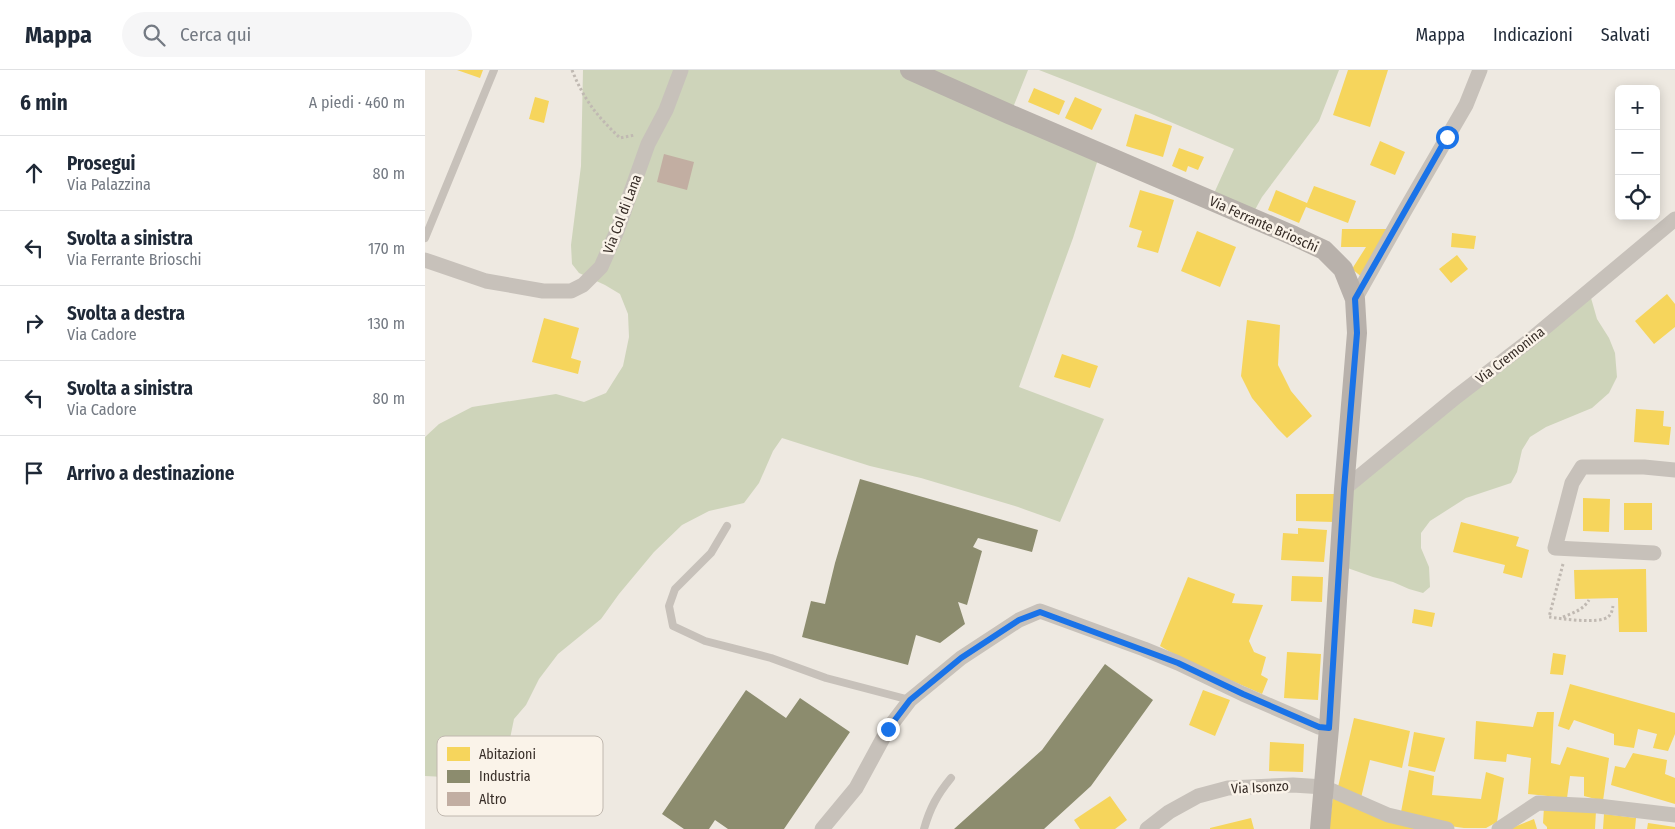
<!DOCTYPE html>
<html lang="it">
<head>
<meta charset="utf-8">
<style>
	:root { --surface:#fff; --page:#f6f6f7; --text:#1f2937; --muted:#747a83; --line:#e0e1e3 }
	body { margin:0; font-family:"Fira Sans Condensed",sans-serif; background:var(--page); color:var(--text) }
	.controls { position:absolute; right:15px; top:15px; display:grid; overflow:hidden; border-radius:8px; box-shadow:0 2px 12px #0003 }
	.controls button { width:45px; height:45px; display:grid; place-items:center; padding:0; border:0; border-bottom:1px solid var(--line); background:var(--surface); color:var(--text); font:25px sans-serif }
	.stop { position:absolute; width:15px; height:15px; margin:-11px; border:4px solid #1a73e8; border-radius:50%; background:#fff }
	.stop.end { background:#1a73e8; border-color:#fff; box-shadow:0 1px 5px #0008 }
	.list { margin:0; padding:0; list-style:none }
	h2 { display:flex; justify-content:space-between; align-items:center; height:65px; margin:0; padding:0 20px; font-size:21px }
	h2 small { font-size:16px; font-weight:400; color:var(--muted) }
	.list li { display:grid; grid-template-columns:32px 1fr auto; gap:15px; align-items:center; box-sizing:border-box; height:75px; padding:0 20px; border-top:1px solid var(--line) }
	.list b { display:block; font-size:19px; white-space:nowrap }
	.list p { margin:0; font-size:16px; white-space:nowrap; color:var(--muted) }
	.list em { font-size:16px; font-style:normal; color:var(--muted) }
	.icon { flex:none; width:28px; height:28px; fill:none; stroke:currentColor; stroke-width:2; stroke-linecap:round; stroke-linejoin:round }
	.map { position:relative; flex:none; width:1250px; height:759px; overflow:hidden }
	header { display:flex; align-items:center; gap:30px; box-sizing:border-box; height:70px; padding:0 25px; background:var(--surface); border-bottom:1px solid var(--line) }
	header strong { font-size:24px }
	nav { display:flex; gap:28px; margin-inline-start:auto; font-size:18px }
	.search { width:350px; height:45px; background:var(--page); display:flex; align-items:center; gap:12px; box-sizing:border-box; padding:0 18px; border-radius:28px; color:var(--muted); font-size:19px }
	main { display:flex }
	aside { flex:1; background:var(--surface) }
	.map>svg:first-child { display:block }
	.green { fill:#ced4ba }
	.homes { fill:#f6d55c }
	.industry { fill:#8c8c6e }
	.building { fill:#c2aea2 }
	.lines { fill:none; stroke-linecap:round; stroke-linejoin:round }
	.path { stroke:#c0b9b2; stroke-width:3; stroke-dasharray:2.5 2.5; stroke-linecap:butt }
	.lane { stroke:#c7c1ba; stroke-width:8 }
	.street { stroke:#c7c1ba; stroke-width:15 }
	.secondary { stroke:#b8b1ab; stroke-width:20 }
	.route { stroke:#1a73e8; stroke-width:6 }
	.labels { text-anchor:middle; stroke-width:5; stroke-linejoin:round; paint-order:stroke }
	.street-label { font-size:14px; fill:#382e28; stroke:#faf3e9 }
	.key { fill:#faf3e9; stroke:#c0b8af; stroke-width:1 }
	.key-label { font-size:14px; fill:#382e28 }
</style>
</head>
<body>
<header>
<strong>Mappa</strong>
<div class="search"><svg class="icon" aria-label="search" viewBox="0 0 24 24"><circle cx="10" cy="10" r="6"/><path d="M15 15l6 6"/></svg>Cerca qui</div>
<nav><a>Mappa</a><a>Indicazioni</a><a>Salvati</a></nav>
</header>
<main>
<aside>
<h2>6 min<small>A piedi · 460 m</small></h2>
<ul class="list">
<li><svg class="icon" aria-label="ahead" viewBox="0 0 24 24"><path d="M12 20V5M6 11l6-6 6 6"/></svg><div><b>Prosegui</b><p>Via Palazzina</p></div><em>80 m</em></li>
<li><svg class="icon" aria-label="left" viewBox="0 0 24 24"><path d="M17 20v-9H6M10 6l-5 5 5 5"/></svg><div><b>Svolta a sinistra</b><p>Via Ferrante Brioschi</p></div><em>170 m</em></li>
<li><svg class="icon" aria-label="right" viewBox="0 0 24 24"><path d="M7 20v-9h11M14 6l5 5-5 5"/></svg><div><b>Svolta a destra</b><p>Via Cadore</p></div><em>130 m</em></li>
<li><svg class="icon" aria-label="left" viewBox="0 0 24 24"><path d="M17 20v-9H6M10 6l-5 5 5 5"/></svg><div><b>Svolta a sinistra</b><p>Via Cadore</p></div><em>80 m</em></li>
<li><svg class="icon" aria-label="arrive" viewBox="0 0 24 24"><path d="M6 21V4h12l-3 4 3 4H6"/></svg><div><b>Arrivo a destinazione</b></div></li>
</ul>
</aside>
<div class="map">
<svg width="1250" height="759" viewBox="0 0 1250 759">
	<rect width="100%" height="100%" fill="#eee9e1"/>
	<!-- green -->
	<path class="green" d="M158,0H603L585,45L675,83L648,168L594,317L679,349L635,452L590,436L496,408L445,396L357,368L348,381L334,413L319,433L284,441L257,455L229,482L194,524L176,549L133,584L114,609L101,635L89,649L73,727C48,715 28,706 0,706V367L14,354L47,337L131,324L159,332L181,323L198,296L204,267L203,244L195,224L180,215L154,203L147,194L146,175L156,96Z
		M614,0H914L894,51L837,127L826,147L786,130L809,79L722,42Z
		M1164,221L1172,249L1184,268L1190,283L1192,307L1184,323L1167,338L1121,357L1105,367L1097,380L1092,402L1086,413L1041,428L1005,451L996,463V478L1004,497L1005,517L998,523L984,519L968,512L948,507L914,495L919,419Z"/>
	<!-- homes -->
	<path class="homes" d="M32,0H58L55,8Z
		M923,0H963L945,57L908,45Z
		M609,18L640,31L634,45L603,32Z
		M110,27L124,31L119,53L104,49Z
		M650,27L677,39L667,60L640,48Z
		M710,44L747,56L738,87L701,76Z
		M955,71L980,82L970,105L945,95Z
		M754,78L779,87L773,100L763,96L761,102L747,96Z
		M889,116L931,131L923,153L881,137L874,153L843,140L851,120L882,133Z
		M715,120L749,130L733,183L712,177L717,161L704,157Z
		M917,159H965L938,208L927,199L941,177H916Z
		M772,161L811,177L795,217L756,201Z
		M1027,163L1051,166L1049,179L1026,177Z
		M1032,185L1043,199L1026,213L1014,199Z
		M1242,224L1250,234V257L1229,274L1210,251Z
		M119,248L154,258L146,288L156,291L153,304L107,292Z
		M822,250L855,255L853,295L866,321L887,346L862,368L852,358L827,328L816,306Z
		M637,284L673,296L665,318L629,307Z
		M1211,339L1239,341L1238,356L1246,357L1244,375L1209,372Z
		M871,424H910V452L871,451Z
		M1158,428L1185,429L1184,462L1158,461Z
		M1199,433H1227V460H1199Z
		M1036,452L1094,467L1091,476L1104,480L1097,508L1078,503L1080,495L1028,482Z
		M873,458L902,460L899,492L856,490L858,463L873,464Z
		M1221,499L1222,562H1194L1193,528L1150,529L1149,500Z
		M867,506L898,507L897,532L866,531Z
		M763,507L810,524L807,533L838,535L824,571L829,582L841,587L836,605L843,609L837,624L759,590L735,576Z
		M989,539L1010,543L1007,557L987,553Z
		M862,582L896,584L893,630L859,628Z
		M1128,583L1141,585L1138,605L1125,604Z
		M1145,614L1250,643V664L1243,681L1228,678L1232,664L1213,659L1209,678L1189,675V664L1149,650L1144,660L1133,656Z
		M778,620L805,630L790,666L764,655Z
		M1112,642H1129L1126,693L1135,695L1142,677L1184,688L1178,731L1159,726V707L1145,706L1142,728L1103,724L1106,688L1082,684L1081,692L1049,689L1051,651L1108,657Z
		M929,648L985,661L977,698L945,690L936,728L913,717Z
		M989,662L1020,668L1010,702L983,696Z
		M845,672L879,674L878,702L844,701Z
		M1208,683L1242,690L1240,704L1250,708V734L1186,715L1190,696L1200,698Z
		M984,700L1009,706L1007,725L1056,729L1061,702L1079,708L1072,752L1061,758H1039L1010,754L976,742Z
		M685,726L702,750L690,759H655L649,750Z
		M908,726L999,759H904Z
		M1119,737L1171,741L1170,759H1122V757L1118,753Z
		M1179,744L1211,748L1210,759H1178Z
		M826,748L829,759H785V758Z
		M1109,749L1112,759H1084Z
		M1223,753L1250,757V759H1222Z"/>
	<!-- industry -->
	<path class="industry" d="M435,409L613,460L607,482L553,468L548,477L557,481L542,535L533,532L540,554L515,573L491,565L483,595L377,567L386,531L400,534L410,493Z
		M680,594L728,630L666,716L619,759H529L617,680Z
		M321,620L361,648L375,628L425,662L359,759H303L290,750L284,759H259L237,744Z"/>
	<!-- building -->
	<path class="building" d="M239,84L269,92L262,120L232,112Z"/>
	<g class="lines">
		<!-- path -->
		<path class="path" d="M147,0C159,30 172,46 195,68L210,65
			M1138,494L1124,547C1138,549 1173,554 1183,547C1187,544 1187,540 1188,536
			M1138,547C1148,543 1158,540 1164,530"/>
		<!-- lane -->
		<path class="lane" d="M0,168L69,0
			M302,456L286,483L250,519L244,536L248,556L280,571L346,588L401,608L485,630
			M499,759C505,738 512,725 526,708"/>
		<!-- street -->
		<path class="street" d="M0,190L61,211L118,221H146L158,215L176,197L192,161L223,74L241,40L256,0
			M930,229L979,142L1041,35L1055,0
			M919,419L1031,327L1104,271L1250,149
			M1229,483L1130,478L1147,413L1157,397H1219L1250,400
			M397,759L431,718L463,659L485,630L536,588L594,550L615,541L719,579L753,593L818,624L894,657L904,658
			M722,759L744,742L773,726L803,718L868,715L899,717L963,745L1022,759
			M1074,759L1113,733L1173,736L1250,745"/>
		<!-- secondary -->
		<path class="secondary" d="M485,0L584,44L869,166L899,180L918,199L930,229L932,263L919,419L904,658L895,759"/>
	</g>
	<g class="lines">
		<!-- route -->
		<path class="route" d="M463,659L485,630L536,588L594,550L615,542L753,593L818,624L894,657L904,658L919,419L932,263L930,229L1022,67"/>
	</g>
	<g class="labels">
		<!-- street labels -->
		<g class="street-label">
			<text transform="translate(197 144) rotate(-69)" y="5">Via Col di Lana</text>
			<text transform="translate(839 154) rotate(24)" y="5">Via Ferrante Brioschi</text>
			<text transform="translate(1085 285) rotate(-38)" y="5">Via Cremonina</text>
			<text transform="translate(835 717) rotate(-3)" y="5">Via Isonzo</text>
		</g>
	</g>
	<!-- legend -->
	<rect x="12" y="666" width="166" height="80" rx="8" class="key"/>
	<rect x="22" y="677" width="23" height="14" fill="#f6d55c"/>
	<rect x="22" y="700" width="23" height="13" fill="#8c8c6e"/>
	<rect x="22" y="722" width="23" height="14" fill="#c2aea2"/>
	<g class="key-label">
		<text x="54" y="689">Abitazioni</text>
		<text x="54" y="711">Industria</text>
		<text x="54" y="734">Altro</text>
	</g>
</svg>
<div class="controls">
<button>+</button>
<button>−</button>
<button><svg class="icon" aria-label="locate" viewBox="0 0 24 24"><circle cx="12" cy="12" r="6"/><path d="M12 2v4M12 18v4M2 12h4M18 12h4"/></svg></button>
</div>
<div class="stop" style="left:1022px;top:67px"></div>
<div class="stop end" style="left:463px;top:659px"></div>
</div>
</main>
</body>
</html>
